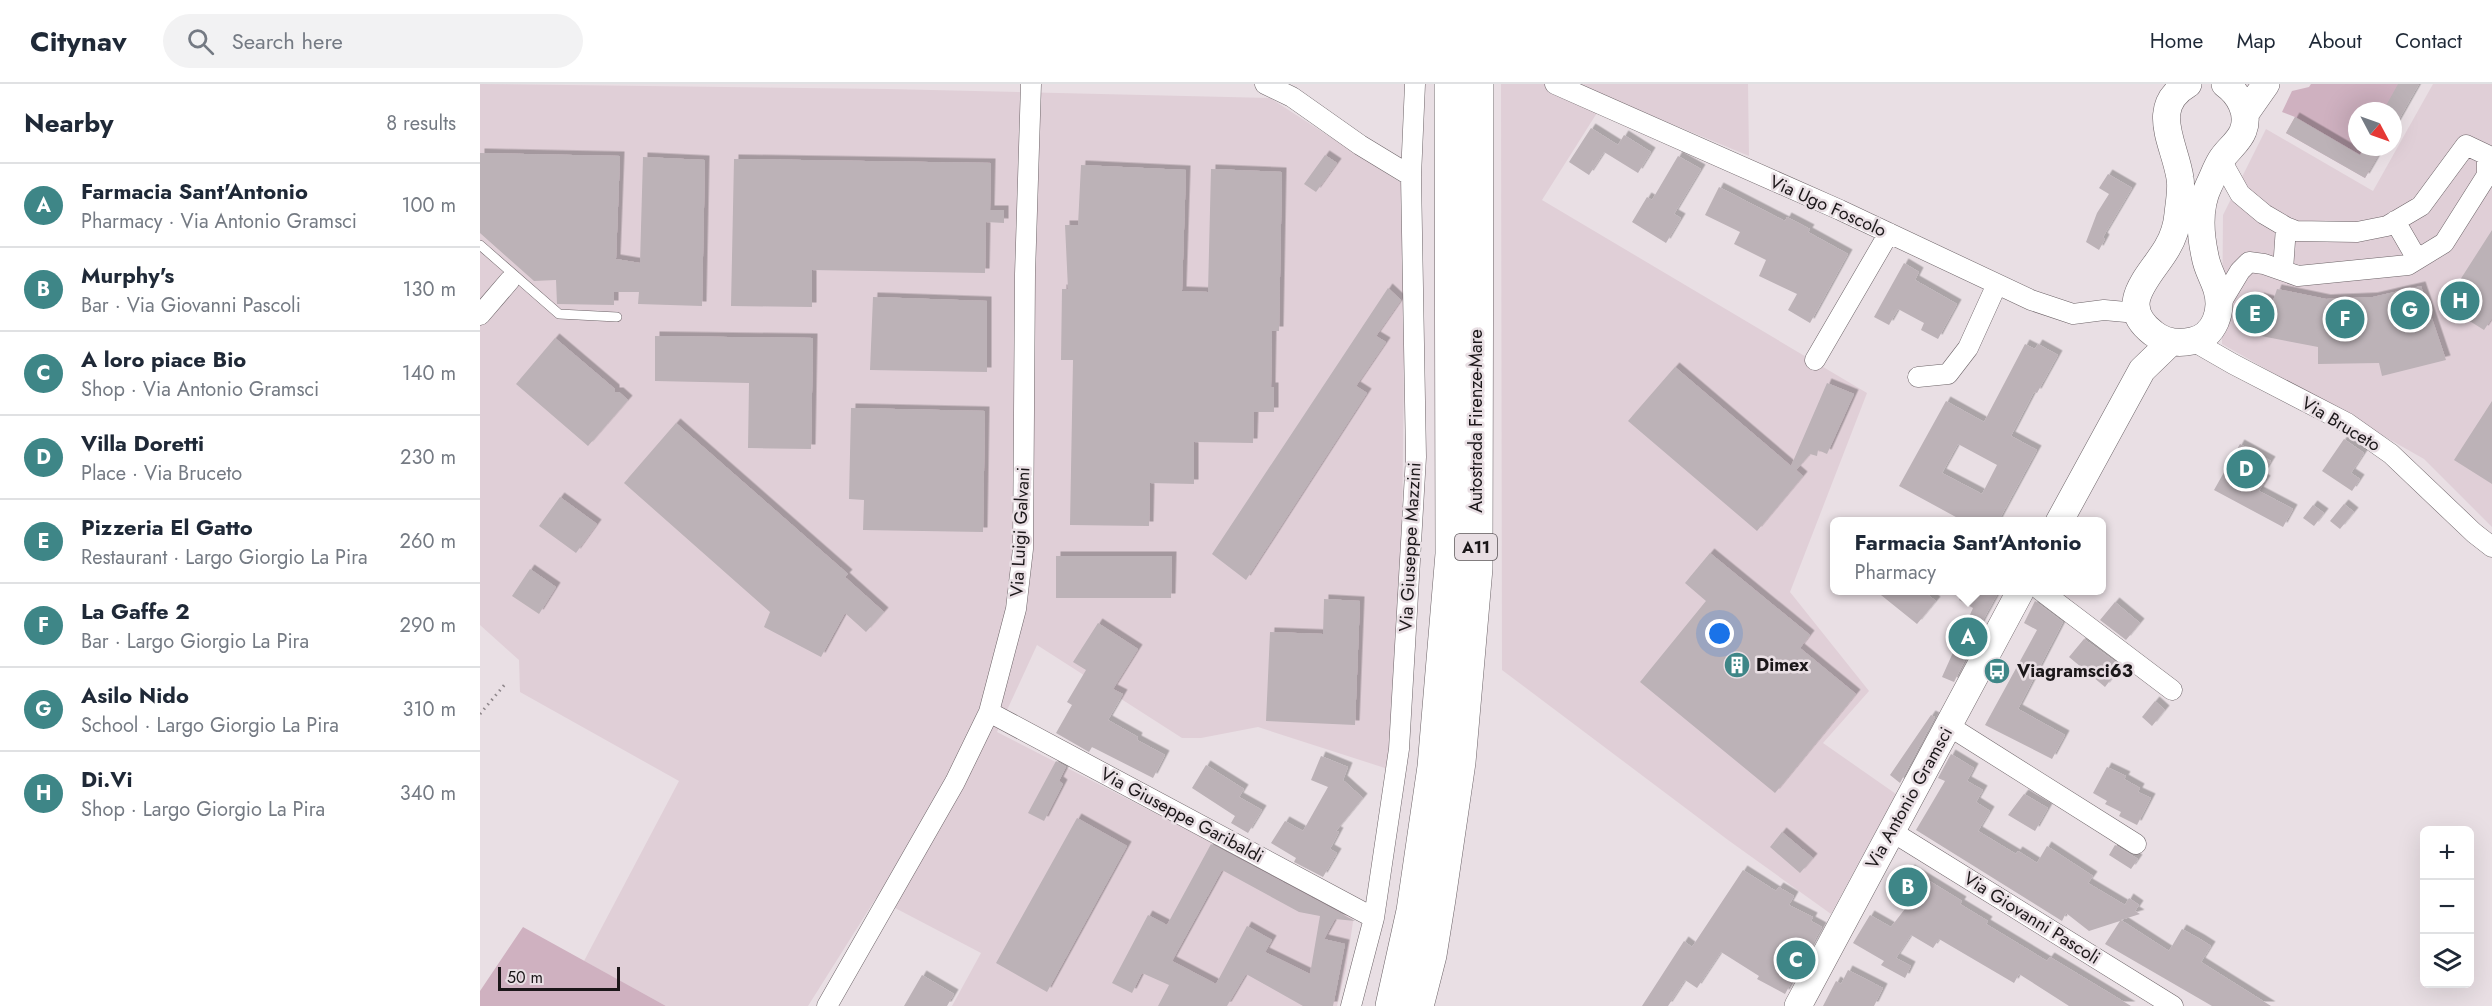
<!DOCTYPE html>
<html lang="en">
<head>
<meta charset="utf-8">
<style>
	:root { --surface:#fff; --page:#f2f2f3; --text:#1f2937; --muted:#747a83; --line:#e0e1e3; --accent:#3e8687 }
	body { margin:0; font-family:Jost,sans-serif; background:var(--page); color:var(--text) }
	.controls { position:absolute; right:18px; bottom:18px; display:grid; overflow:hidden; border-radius:9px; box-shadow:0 6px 24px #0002 }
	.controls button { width:54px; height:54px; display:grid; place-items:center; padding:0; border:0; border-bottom:2px solid var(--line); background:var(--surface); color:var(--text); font:30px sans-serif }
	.compass { position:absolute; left:1868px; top:18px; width:54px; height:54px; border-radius:50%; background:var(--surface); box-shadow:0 6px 24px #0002; rotate:131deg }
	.scale { position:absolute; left:18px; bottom:15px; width:122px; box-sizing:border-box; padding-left:6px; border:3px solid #1b1719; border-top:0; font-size:16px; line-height:21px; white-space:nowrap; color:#1b1719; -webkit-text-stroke:4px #e9dfe4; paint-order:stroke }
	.you { position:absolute; left:1240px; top:550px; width:21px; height:21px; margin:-15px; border:4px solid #fff; border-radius:50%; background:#1a73e8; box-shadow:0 0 0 9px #1a73e833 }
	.badge { display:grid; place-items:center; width:39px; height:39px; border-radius:50%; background:var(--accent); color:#fff; font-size:20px; font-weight:700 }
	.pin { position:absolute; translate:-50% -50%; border:3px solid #fff; box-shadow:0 2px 6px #0006 }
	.popup { position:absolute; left:1350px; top:433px; width:276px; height:78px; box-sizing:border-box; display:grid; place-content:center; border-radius:9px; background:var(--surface); filter:drop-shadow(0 2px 4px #0005); font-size:20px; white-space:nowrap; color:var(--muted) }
	.popup b { font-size:22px; color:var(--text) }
	.popup::after { content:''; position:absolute; left:50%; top:100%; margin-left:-12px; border:12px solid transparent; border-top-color:var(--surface) }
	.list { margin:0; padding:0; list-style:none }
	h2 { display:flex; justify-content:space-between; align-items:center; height:78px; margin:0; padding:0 24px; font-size:26px }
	h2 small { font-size:20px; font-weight:400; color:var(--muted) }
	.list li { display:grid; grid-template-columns:39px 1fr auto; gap:18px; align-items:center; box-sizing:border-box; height:84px; padding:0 24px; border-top:2px solid var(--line) }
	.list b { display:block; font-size:22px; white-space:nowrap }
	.list p { margin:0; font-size:20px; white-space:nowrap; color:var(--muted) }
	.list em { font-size:20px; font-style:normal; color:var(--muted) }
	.icon { flex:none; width:33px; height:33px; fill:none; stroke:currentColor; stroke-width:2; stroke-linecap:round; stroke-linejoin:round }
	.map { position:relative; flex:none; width:2012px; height:922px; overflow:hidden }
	header { display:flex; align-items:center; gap:36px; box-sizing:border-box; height:84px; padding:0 30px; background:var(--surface); border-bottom:2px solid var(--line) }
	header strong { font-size:28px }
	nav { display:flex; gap:33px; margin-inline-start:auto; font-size:21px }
	.search { width:420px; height:54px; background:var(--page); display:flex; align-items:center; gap:15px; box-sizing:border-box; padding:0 21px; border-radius:33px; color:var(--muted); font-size:22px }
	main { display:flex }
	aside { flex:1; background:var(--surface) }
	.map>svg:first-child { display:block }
	.built { fill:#e0cfd7 }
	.green { fill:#cfb1c0 }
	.building { fill:#bcb2b7; fill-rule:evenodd; filter:url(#shadow) }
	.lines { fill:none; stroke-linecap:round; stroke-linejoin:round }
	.lane-casing { stroke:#6c6367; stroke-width:10 }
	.street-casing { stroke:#6c6367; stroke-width:21 }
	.secondary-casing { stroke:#6c6367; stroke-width:28 }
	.highway-casing { stroke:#6c6367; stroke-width:34 }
	.path { stroke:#8e868a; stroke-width:3; stroke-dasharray:1.5 4.5; stroke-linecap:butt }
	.lane { stroke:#fff; stroke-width:9 }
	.street { stroke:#fff; stroke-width:20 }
	.secondary { stroke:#fff; stroke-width:27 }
	.highway { stroke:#fff; stroke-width:33 }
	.labels { text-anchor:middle; stroke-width:5; stroke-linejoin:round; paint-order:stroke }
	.shield { fill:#e9dfe4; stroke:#595356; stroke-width:1.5 }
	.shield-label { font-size:16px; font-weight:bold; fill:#1b1719 }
	.street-label { font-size:18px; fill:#1b1719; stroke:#e9dfe4 }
	.poi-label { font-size:18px; font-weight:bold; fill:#1b1719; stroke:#e9dfe4; text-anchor:start }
</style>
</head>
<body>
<header>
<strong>Citynav</strong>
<div class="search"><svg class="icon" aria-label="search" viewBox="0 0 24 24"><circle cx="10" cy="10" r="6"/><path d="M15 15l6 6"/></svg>Search here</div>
<nav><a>Home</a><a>Map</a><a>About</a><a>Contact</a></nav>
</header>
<main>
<aside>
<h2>Nearby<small>8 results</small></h2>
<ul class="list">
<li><span class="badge">A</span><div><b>Farmacia Sant'Antonio</b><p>Pharmacy · Via Antonio Gramsci</p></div><em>100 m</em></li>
<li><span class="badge">B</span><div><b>Murphy's</b><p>Bar · Via Giovanni Pascoli</p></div><em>130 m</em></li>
<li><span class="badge">C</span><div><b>A loro piace Bio</b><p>Shop · Via Antonio Gramsci</p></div><em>140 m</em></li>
<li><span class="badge">D</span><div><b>Villa Doretti</b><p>Place · Via Bruceto</p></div><em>230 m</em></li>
<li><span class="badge">E</span><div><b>Pizzeria El Gatto</b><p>Restaurant · Largo Giorgio La Pira</p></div><em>260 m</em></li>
<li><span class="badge">F</span><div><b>La Gaffe 2</b><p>Bar · Largo Giorgio La Pira</p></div><em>290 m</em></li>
<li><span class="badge">G</span><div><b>Asilo Nido</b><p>School · Largo Giorgio La Pira</p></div><em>310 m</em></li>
<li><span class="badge">H</span><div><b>Di.Vi</b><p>Shop · Largo Giorgio La Pira</p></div><em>340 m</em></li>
</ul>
</aside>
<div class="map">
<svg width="2012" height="922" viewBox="0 0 2012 922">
	<defs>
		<filter id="shadow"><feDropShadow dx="4.5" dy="-4.5" stdDeviation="0" flood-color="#0004"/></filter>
	</defs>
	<rect width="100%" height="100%" fill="#e9dfe4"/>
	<!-- built -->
	<path class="built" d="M0,0L408,5L790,14L926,102L921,537L908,685L778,643L721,654H702L557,561L517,648L874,831L866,885L857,922H472L501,869L396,814L328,922H186L104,877L199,697L40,608L39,576L0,541Z
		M1021,0H1268L1269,72L1127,13L1062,116L1387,309L1310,508L1389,607L1343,659L1416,710L1351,830L1248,756L1022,586Z
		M1953,0H2012V443L1944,375L1742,260L1743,131L1786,45L1893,107Z"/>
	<!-- green -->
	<path class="green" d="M1831,0H1939L1913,27H1877V63H1903L1885,94L1806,49L1815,33L1802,28L1812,7L1829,3Z
		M43,843L186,922H0V907Z"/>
	<!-- building -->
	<path class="building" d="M1918,0H1939L1913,46V27H1903Z
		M1815,33L1880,71L1885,63H1903L1885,94L1806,49Z
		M1111,44L1138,61L1144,51L1171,68L1158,89L1124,68L1109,91L1089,78Z
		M0,69L140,72L136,175L160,179L163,73L225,76L222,222L158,220L159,208H134V221L77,220L76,196L54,197L0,149Z
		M845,71L857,79L836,108L824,100Z
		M1198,72L1221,85L1194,130L1201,134L1186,159L1152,138L1167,113L1172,116Z
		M254,75L511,79L510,126H524V139L506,138L505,189L332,186V223L251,222Z
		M601,81L706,86L702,207L728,208L731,85L802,88L799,247H792L791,303H794V328H774L773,359L714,358V400L670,399L669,442L590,441L593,276H581L582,205H588L585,141H598Z
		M1628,90L1652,104L1623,153L1625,155L1619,166L1606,158L1617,129L1629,110L1619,104Z
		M1239,103L1305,137L1307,133L1330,145L1328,148L1368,170L1330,239L1308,226L1317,210L1279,192L1286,176L1254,160L1260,148L1225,131Z
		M2012,146V234L2004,246L1964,221Z
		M1424,179L1439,188L1435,196L1477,220L1458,255L1441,246L1444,239L1418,225L1409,241L1394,233Z
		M1941,202L1966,276L1902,292L1899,279L1838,280V263L1771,250L1779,213L1793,217L1797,205L1846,215L1893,213Z
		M908,204L921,216L896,252L906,258L876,302L887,309L766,496L732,470Z
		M393,213L507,217V288L390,286Z
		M175,252L333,254L331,365L268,364L269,299L175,297Z
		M75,254L135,305V308H139L148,316L108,362L36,300Z
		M1545,260L1555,265L1558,260L1578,271L1557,309L1554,308L1531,352L1557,366L1518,438H1485L1419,402L1466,317L1504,338ZM1478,360L1517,381L1502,410L1462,389Z
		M1195,283L1311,382L1347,299L1374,310L1347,370L1338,366L1337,372L1330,370L1316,386L1323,392L1277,447L1148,337Z
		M2012,317V400L1974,376Z
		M371,324L505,327L503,448L383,446L384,416L369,415Z
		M196,339L368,490L365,493L404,528L386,548L365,529L341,573L284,543L290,528L144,399Z
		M1864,355L1884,369L1871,389L1880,395L1872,407L1842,387Z
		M1760,360L1791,377L1781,393L1786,396L1779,407L1813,425L1803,443L1734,406Z
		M80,413L117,440L96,469L59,442Z
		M1864,420L1874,428L1860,445L1850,437Z
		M1833,421L1844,429L1834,442L1823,434Z
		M1230,469L1330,551L1320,564L1376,610L1295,709L1160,598L1226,517L1205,499Z
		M576,472H692L691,514H576Z
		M50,485L76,503L59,530L32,512Z
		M1396,507H1443L1456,517L1437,540Z
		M1484,507H1519L1496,549L1498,550L1474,598L1462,593L1493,524L1479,516Z
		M844,515L880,517L875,641L786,637L790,548L843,550Z
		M1555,517L1583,538L1538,625L1585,651L1572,675L1505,641L1557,546L1544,539Z
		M1635,518L1660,539L1646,556L1620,536Z
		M618,539L658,565L633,605L643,610L628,636L658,653L657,656L685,671L673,694L612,663L609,668L576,649L592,621L587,618L606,586L593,578Z
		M1604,555L1641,582L1625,603L1589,573Z
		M1675,617L1685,626L1672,642L1662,633Z
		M1451,631L1455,633L1420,699L1410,691Z
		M1471,670L1494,684L1487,697L1503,706L1496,718L1510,727L1498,747L1536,770L1538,767L1557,779L1567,762L1613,792L1608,799L1645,821L1649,814L1659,821L1655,827L1660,830L1641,836L1689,867L1702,845L1720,855L1731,862L1721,878L1791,922H1732L1625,860L1640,837L1609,847L1586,829L1582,837L1436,746L1465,697L1458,694Z
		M841,672L868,683L863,696L883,714L856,747L859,748L850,765L857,769L843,793L814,778L816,774L791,759L805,737L823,747L848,703L831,696Z
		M576,677L586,683L579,697L583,700L564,737L548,729Z
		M726,681L764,705L759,713L782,726L768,749L751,739L755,732L712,704Z
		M1627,683L1646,692L1644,695L1660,704L1658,708L1671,714L1657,741L1639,732L1641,728L1625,720L1627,717L1613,709Z
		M1544,710L1568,724L1555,747L1528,731Z
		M597,734L647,762L567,908L516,879Z
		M1302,748L1333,774L1320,789L1290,763Z
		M731,760L875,837L855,835L844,855L865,860L853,922H823L766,890L747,922H678L689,901L662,889L652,909L632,899L668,831L687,841ZM742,786L819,828L840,832L830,890L785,868L792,856L767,842L736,900L692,877Z
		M1635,761L1658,775L1651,785L1629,771Z
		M1430,785L1482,817L1480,820L1508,837L1506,840L1567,877L1570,873L1651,922H1589L1539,890L1534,899L1459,855L1453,864L1431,851L1416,874L1431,882L1425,894L1401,881L1404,877L1373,859L1390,831L1411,843L1428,821L1413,811Z
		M1263,786L1296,807L1299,803L1314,812L1309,821L1333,833L1331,837L1342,843L1305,910L1277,895L1279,892L1241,868L1217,904L1205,896L1188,922H1162L1204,857L1212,863Z
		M1368,886L1403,904L1394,922H1343L1356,897L1361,900Z
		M442,891L474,910L467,922H424Z"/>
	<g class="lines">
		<defs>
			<path id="lane" d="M0,161L79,230L137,233"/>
			<path id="street" d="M785,0L812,13L880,61L931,92
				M1075,0L1360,126L1551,216L1593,230L1624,226L1657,229
				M1915,137L1937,175
				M1803,186L1806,143
				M1739,222L1760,187L1769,178L1784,180L1818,192L1928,181L1964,159L2007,91V71L1986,61L1941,122L1907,142L1877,148L1816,147L1806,143L1784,130L1760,110L1741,76
				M0,231L30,196
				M1713,257L1753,280L1867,339L1911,370L1994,449L2012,463
				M1335,276L1409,149
				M1438,293L1468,290L1488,264L1517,200
				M1560,506L1692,606
				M509,628L894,834
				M1469,642L1656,760
				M1411,747L1693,922
				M347,922L475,698L509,628L536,525L543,465L545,190L551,0
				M871,922L894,834L919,665L936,373L931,92L935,0"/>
			<path id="secondary" d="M1708,0C1668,23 1695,60 1700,94C1702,105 1699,119 1698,130C1697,142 1693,154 1687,164C1670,193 1635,220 1673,249C1684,258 1698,260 1712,257C1735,252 1743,227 1737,206C1734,195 1727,185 1725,172C1720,149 1718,123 1729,101C1733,93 1736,84 1741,76C1747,66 1759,58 1763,47C1770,29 1759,10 1745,0
				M1765,30L1786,0
				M1579,438L1662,286L1691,258
				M1318,922L1541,506"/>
			<path id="highway" d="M912,922L933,827L954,683L972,470L971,0
				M937,922L950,871L959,815L979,678L996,484L997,0"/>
		</defs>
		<!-- lane casing -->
		<use href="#lane" class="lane-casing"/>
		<!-- street casing -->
		<use href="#street" class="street-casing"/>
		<!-- secondary casing -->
		<use href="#secondary" class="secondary-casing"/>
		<!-- highway casing -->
		<use href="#highway" class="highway-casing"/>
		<!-- path -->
		<path class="path" d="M0,630L26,599"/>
		<!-- lane -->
		<use href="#lane" class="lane"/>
		<!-- street -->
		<use href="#street" class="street"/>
		<!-- secondary -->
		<use href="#secondary" class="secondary"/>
		<!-- highway -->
		<use href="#highway" class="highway"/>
	</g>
	<!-- icons -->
	<defs>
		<symbol id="building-disc" viewBox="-11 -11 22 22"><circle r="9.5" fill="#3e8687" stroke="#e9dfe4"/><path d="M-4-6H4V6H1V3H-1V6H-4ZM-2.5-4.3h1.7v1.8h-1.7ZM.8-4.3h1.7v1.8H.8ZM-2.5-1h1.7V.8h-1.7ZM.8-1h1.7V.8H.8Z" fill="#fff"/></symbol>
		<symbol id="bus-disc" viewBox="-11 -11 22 22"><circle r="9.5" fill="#3e8687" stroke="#e9dfe4"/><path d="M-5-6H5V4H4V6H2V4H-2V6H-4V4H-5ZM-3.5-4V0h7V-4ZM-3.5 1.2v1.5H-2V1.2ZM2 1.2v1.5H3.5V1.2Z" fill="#fff"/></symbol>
	</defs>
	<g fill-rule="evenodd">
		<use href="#building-disc" x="1242" y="566" width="30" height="30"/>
		<use href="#bus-disc" x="1502" y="572" width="30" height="30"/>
	</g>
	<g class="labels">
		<!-- shield labels -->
		<rect class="shield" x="975" y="450" width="42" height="26" rx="4.5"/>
		<g class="shield-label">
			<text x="996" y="469">A11</text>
		</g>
		<!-- street labels -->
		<g class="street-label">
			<text transform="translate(1348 122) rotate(24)" y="6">Via Ugo Foscolo</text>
			<text transform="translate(996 337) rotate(-90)" y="6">Autostrada Firenze-Mare</text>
			<text transform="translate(1861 340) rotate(31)" y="6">Via Bruceto</text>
			<text transform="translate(540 448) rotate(-87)" y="6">Via Luigi Galvani</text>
			<text transform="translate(930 463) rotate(-87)" y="6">Via Giuseppe Mazzini</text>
			<text transform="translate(1429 714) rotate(-61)" y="6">Via Antonio Gramsci</text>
			<text transform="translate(702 731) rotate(28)" y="6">Via Giuseppe Garibaldi</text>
			<text transform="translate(1552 834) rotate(32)" y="6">Via Giovanni Pascoli</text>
		</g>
		<!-- poi labels -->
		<g class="poi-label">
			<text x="1276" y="587">Dimex</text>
			<text x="1537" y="593">Viagramsci63</text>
		</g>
	</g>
</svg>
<div class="controls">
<button>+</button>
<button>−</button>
<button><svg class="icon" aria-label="layers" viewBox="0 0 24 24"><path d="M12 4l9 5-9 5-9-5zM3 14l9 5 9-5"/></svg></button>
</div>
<svg class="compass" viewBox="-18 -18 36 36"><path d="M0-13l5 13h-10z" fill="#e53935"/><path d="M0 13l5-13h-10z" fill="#747a83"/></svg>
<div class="scale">50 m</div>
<div class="you"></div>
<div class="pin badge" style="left:1488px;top:553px">A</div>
<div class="popup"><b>Farmacia Sant'Antonio</b>Pharmacy</div>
<div class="pin badge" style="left:1428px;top:803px">B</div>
<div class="pin badge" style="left:1316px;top:876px">C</div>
<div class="pin badge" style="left:1766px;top:385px">D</div>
<div class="pin badge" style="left:1775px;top:230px">E</div>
<div class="pin badge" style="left:1865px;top:235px">F</div>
<div class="pin badge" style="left:1930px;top:226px">G</div>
<div class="pin badge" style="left:1980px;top:217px">H</div>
</div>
</main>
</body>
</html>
